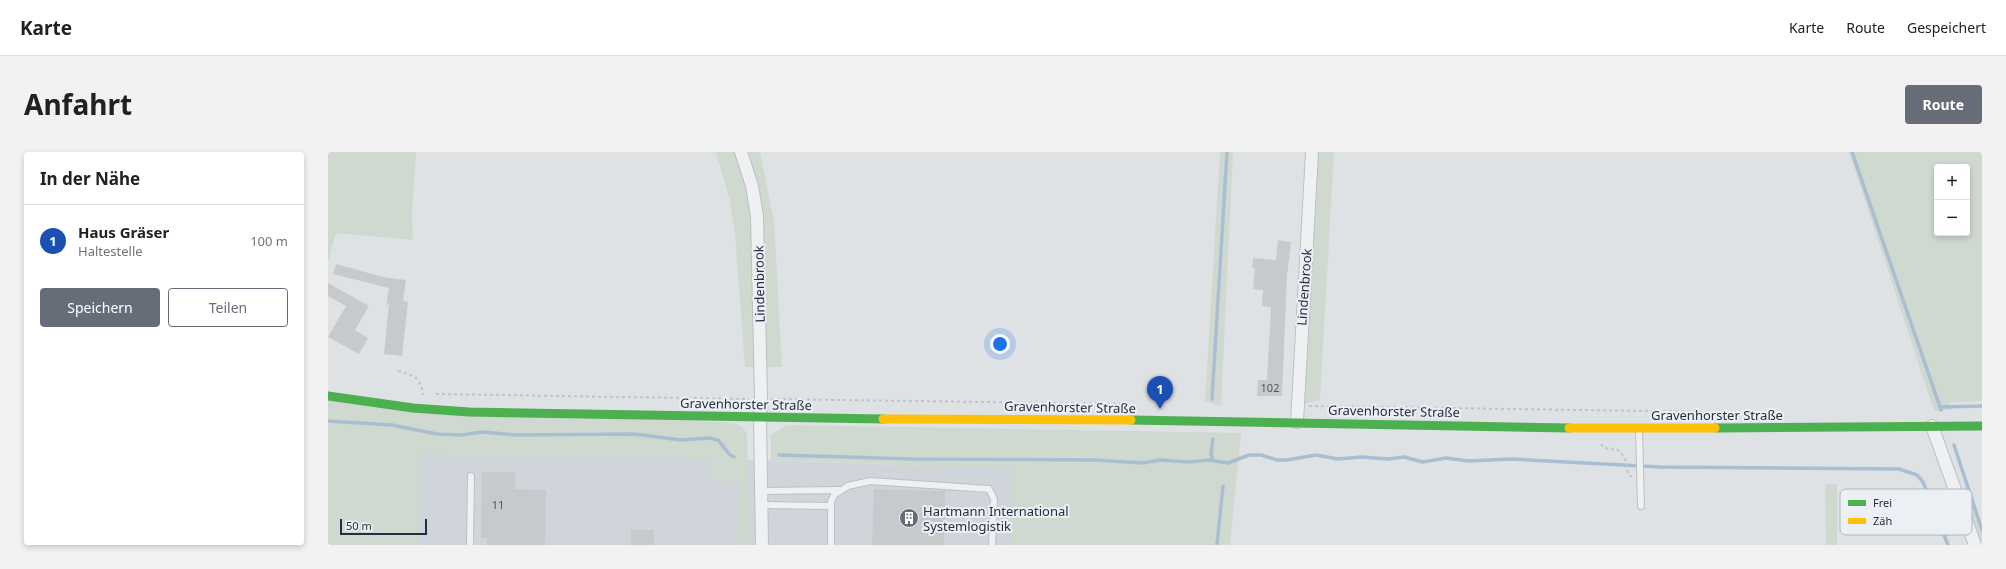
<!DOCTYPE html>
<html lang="de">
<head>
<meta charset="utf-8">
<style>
	:root { --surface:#fff; --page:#f2f2f2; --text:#202124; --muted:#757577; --line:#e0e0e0; --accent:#666d79 }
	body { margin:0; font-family:"Noto Sans",sans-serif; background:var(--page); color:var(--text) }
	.controls { position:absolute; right:12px; top:12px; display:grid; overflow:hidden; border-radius:4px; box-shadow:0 2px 6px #0003 }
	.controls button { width:36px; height:36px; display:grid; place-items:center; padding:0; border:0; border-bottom:1px solid var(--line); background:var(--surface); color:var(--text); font:20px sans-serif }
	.scale { position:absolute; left:12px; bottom:10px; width:87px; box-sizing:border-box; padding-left:4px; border:2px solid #252e3f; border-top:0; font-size:11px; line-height:14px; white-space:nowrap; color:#252e3f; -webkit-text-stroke:3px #ecf0f5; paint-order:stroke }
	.you { position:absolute; left:672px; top:192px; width:14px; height:14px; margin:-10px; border:3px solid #fff; border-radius:50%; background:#1a73e8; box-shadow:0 0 0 6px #1a73e833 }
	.badge { display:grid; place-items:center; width:26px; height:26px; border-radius:50%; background:var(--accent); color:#fff; font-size:13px; font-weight:700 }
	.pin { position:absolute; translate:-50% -33px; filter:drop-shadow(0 1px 2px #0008) }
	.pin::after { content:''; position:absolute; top:21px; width:14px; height:12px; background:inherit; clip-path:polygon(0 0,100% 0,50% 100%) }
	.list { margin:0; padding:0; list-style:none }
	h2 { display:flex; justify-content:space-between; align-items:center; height:52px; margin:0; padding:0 16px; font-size:17px }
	h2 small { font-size:13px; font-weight:400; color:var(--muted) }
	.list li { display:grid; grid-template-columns:26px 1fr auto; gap:12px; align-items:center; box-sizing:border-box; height:72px; padding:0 16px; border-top:1px solid var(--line) }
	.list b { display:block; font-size:15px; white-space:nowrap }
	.list p { margin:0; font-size:13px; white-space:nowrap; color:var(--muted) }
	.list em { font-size:13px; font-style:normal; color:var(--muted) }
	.actions { display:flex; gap:8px; padding:12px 16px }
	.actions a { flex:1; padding:9px 0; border:1px solid var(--accent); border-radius:4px; text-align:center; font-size:14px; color:var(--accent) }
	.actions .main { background:var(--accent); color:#fff }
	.map { position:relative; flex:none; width:1654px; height:393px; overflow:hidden; border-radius:4px }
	header { display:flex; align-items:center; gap:24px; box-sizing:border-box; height:56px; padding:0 20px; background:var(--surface); border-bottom:1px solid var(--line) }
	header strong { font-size:19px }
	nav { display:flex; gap:22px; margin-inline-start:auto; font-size:14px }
	.intro { display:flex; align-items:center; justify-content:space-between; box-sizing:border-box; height:96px; padding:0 24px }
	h1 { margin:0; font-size:28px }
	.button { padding:10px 18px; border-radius:4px; background:var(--accent); color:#fff; font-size:14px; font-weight:700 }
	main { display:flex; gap:24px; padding:0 24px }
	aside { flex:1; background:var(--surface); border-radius:4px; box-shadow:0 2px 6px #0003 }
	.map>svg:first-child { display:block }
	.built { fill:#d0d5dc }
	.green { fill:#cfd9cf; fill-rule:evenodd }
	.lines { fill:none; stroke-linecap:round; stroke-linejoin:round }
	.stream { stroke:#aabed2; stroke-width:3.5 }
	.building { fill:#c7cacd }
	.lane-casing { stroke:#bdc0c3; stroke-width:8 }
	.street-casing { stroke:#bdc0c3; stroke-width:14 }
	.path { stroke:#c1c3c8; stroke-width:2; stroke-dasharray:3 3; stroke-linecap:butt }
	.lane { stroke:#eef0f2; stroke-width:6 }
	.street { stroke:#eef0f2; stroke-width:12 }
	.fast { stroke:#4caf50; stroke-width:9 }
	.slow { stroke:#ffc107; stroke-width:9 }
	.labels { text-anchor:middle; stroke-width:4; stroke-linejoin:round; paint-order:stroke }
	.number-label { font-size:11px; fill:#4e5663 }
	.street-label { font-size:13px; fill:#252e3f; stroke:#ecf0f5 }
	.poi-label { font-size:13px; fill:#252e3f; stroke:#ecf0f5; text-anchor:start }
	.key { fill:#ecf0f5; stroke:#b0b6be; stroke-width:1 }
	.key-label { font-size:11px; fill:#252e3f }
</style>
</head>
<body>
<header>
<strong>Karte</strong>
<nav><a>Karte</a><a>Route</a><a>Gespeichert</a></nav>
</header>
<div class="intro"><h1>Anfahrt</h1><a class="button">Route</a></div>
<main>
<aside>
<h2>In der Nähe<small></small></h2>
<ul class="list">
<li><span class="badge" style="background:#1a4fb4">1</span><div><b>Haus Gräser</b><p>Haltestelle</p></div><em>100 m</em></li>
</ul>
<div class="actions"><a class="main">Speichern</a><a>Teilen</a></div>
</aside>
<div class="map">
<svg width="1654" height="393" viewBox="0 0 1654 393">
	<rect width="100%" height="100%" fill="#dfe2e5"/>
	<!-- built -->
	<path class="built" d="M11,293L684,317V393H0Z"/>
	<!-- green -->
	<path class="green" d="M0,0H88L84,62L85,88L8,81L0,110Z
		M388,0H432L446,69L454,215H417L407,82L402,49Z
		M892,0H905L893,254L877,249Z
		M991,0H1006L992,248L975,252Z
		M1521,0H1654V249L1622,250L1624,258L1606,259ZM1609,15H1639V81H1609Z
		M0,248L407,271L415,276L419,281L422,393H408L410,330L383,329V307L120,304L94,299L92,393H0Z
		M459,273L913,281L902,393H684V317L443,308V283Z
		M1497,332H1509V393H1498Z
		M1641,337L1654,374V393H1651L1633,340Z"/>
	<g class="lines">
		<!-- stream -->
		<path class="stream" d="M1524,0L1613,258
			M884,247L899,0
			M1612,255L1654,254
			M0,269L64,273L109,282L133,283L155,280L188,283L306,282L353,288L382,286L390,288L402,303L406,305
			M885,287L883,302L885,309
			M1626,293L1654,378
			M451,303L585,307L767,308L815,311L832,308L861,310L881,308L900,311L921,303H933L949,308H959L988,303L1010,307L1034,305L1060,307L1076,305L1095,310L1118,306L1140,309L1184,307L1332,315L1571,317L1589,323L1595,330L1620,393
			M889,393L895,334"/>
	</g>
	<!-- building -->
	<path class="building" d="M950,88L963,90L959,124L954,244H929L930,228H939L943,155L934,154L935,138L925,137L927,117L924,116L925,106L948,108Z
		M8,112L55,125L78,128L75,149L80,150L74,204L56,202L61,150L58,155L61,136L5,122Z
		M0,131L41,154L27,178L40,186L31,202L0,185L18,154L0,144Z
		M154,320H187V337L218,338L217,393H159V386H153Z
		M546,337L617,339L616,393H544Z
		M303,378H326V393H303Z"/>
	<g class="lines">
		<defs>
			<path id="lane" d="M1311,278L1313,354
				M433,339L511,338
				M434,353L503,354
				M142,393L143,324
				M503,393V350L506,343L520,334L542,329L661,337L666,347L664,393"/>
			<path id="street" d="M413,0L424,34L429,64L433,247L432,266L434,393
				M969,270L984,0
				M1604,274L1647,393"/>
		</defs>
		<!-- lane casing -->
		<use href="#lane" class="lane-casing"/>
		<!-- street casing -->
		<use href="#street" class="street-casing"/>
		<!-- path -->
		<path class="path" d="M70,219C86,223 93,226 95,243
			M108,242L421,247
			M443,247L801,252
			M981,254L1387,260
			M1273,292L1276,296L1290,298L1297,306L1300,322L1304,325"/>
		<!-- lane -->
		<use href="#lane" class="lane"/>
		<!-- street -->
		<use href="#street" class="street"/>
		<!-- fast -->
		<path class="fast" d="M0,244L85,256L141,260L555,267
			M803,268L1241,276
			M1387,276L1654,274"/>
		<!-- slow -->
		<path class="slow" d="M555,267L803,268
			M1241,276H1387"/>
	</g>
	<!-- icons -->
	<defs>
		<symbol id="building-disc" viewBox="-11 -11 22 22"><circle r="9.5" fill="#666d79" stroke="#ecf0f5"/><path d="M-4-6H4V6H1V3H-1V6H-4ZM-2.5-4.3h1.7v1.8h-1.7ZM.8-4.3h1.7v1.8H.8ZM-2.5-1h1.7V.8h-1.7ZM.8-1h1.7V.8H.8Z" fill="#fff"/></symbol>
	</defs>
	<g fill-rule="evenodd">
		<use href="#building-disc" x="570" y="355" width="22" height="22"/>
	</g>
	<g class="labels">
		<!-- number labels -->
		<g class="number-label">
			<text x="942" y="240">102</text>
			<text x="170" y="357">11</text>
		</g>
		<!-- street labels -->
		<g class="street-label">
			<text transform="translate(431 132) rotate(-91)" y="5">Lindenbrook</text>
			<text transform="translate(976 135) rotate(-86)" y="5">Lindenbrook</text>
			<text transform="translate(418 252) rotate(1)" y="5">Gravenhorster Straße</text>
			<text transform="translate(742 255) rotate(1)" y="5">Gravenhorster Straße</text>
			<text transform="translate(1066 259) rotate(1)" y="5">Gravenhorster Straße</text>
			<text x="1389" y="268">Gravenhorster Straße</text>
		</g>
		<!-- poi labels -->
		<g class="poi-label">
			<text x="595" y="364">Hartmann International<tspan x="595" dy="15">Systemlogistik</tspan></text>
		</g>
	</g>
	<!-- legend -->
	<rect x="1512" y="337" width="132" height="46" rx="6" class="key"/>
	<rect x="1520" y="348" width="18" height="6" fill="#4caf50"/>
	<rect x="1520" y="366" width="18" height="6" fill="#ffc107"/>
	<g class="key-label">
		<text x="1545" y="355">Frei</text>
		<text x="1545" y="373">Zäh</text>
	</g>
</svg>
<div class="controls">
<button>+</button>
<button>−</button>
</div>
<div class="scale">50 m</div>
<div class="you"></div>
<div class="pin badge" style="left:832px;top:257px;background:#1a4fb4">1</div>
</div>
</main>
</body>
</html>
